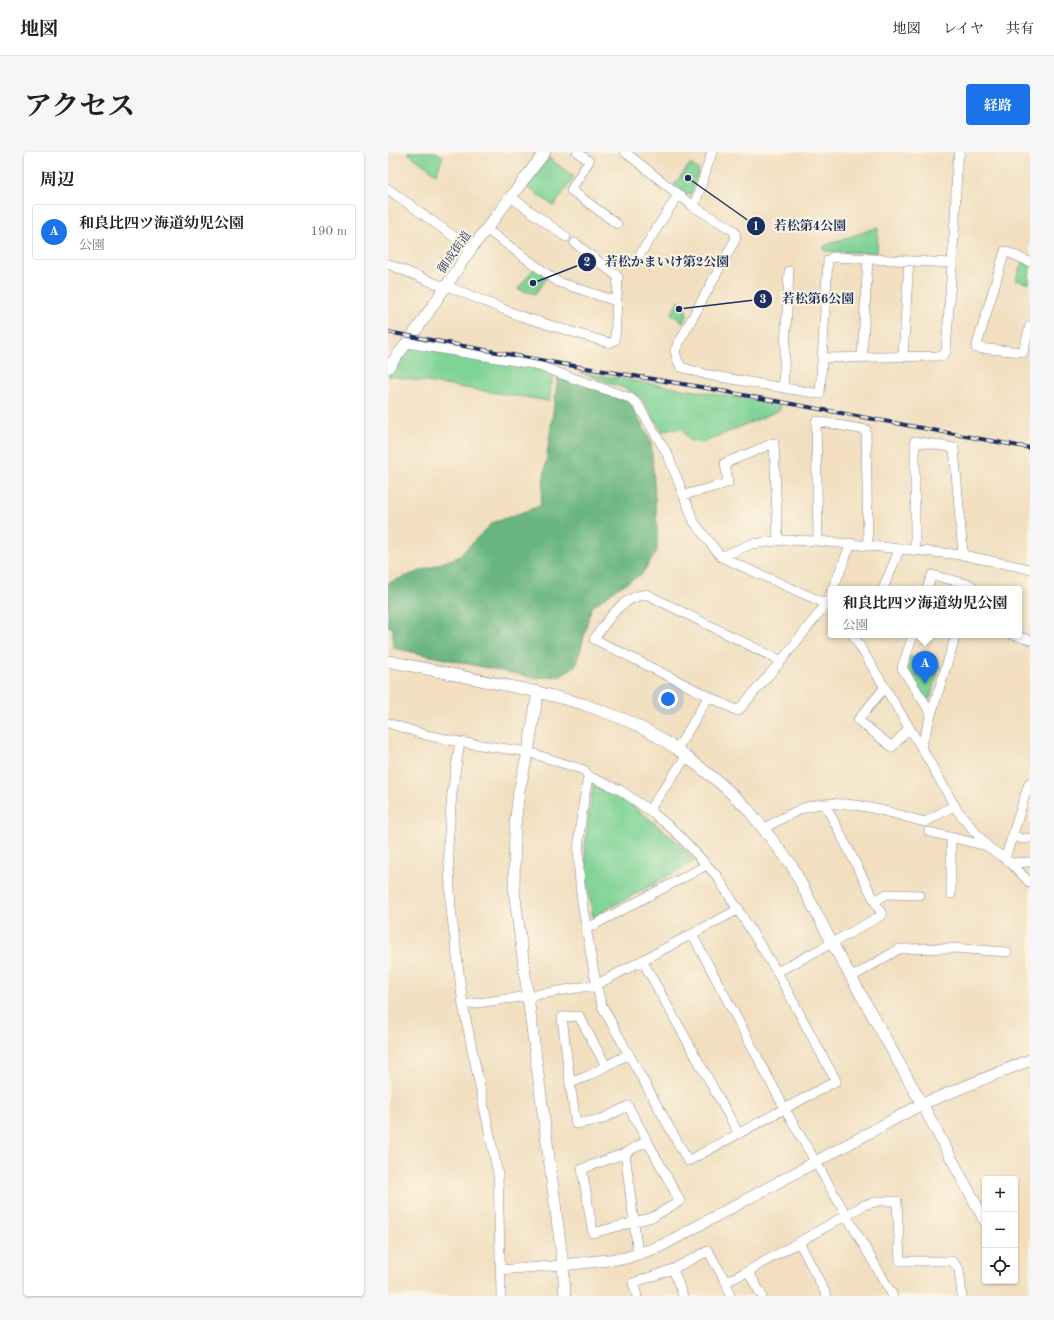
<!DOCTYPE html>
<html lang="ja">
<head>
<meta charset="utf-8">
<style>
	:root { --surface:#fff; --page:#f6f6f6; --text:#202124; --muted:#757577; --line:#e0e0e0; --accent:#1a73e8 }
	body { margin:0; font-family:"Old Standard TT","Noto Serif JP",serif; background:var(--page); color:var(--text) }
	.controls { position:absolute; right:12px; bottom:12px; display:grid; overflow:hidden; border-radius:4px; box-shadow:0 1px 3px #0004 }
	.controls button { width:36px; height:36px; display:grid; place-items:center; padding:0; border:0; border-bottom:1px solid var(--line); background:var(--surface); color:var(--text); font:20px sans-serif }
	.you { position:absolute; left:280px; top:547px; width:14px; height:14px; margin:-10px; border:3px solid #fff; border-radius:50%; background:#1a73e8; box-shadow:0 0 0 6px #1a73e833 }
	.badge { display:grid; place-items:center; width:26px; height:26px; border-radius:50%; background:var(--accent); color:#fff; font-size:13px; font-weight:700 }
	.pin { position:absolute; translate:-50% -33px; filter:drop-shadow(0 1px 2px #0008) }
	.pin::after { content:''; position:absolute; top:21px; width:14px; height:12px; background:inherit; clip-path:polygon(0 0,100% 0,50% 100%) }
	.popup { position:absolute; left:440px; top:434px; width:194px; height:52px; box-sizing:border-box; display:grid; place-content:center; border-radius:4px; background:var(--surface); filter:drop-shadow(0 1px 3px #0005); font-size:13px; white-space:nowrap; color:var(--muted) }
	.popup b { font-size:15px; color:var(--text) }
	.popup::after { content:''; position:absolute; left:50%; top:100%; margin-left:-8px; border:8px solid transparent; border-top-color:var(--surface) }
	.list { margin:0; padding:0; list-style:none }
	h2 { display:flex; justify-content:space-between; align-items:center; height:52px; margin:0; padding:0 16px; font-size:17px }
	h2 small { font-size:13px; font-weight:400; color:var(--muted) }
	.list li { display:grid; grid-template-columns:26px 1fr auto; gap:12px; align-items:center; box-sizing:border-box; height:56px; margin:0 8px 8px; padding:0 8px; border:1px solid var(--line); border-radius:4px }
	.list b { display:block; font-size:15px; white-space:nowrap }
	.list p { margin:0; font-size:13px; white-space:nowrap; color:var(--muted) }
	.list em { font-size:13px; font-style:normal; color:var(--muted) }
	.icon { flex:none; width:22px; height:22px; fill:none; stroke:currentColor; stroke-width:2; stroke-linecap:round; stroke-linejoin:round }
	.map { position:relative; flex:none; width:642px; height:1144px; overflow:hidden; border-radius:4px }
	header { display:flex; align-items:center; gap:24px; box-sizing:border-box; height:56px; padding:0 20px; background:var(--surface); border-bottom:1px solid var(--line) }
	header strong { font-size:19px }
	nav { display:flex; gap:22px; margin-inline-start:auto; font-size:14px }
	.intro { display:flex; align-items:center; justify-content:space-between; box-sizing:border-box; height:96px; padding:0 24px }
	h1 { margin:0; font-size:28px }
	.button { padding:10px 18px; border-radius:4px; background:var(--accent); color:#fff; font-size:14px; font-weight:700 }
	main { display:flex; gap:24px; padding:0 24px }
	aside { flex:1; background:var(--surface); border-radius:4px; box-shadow:0 1px 3px #0004 }
	.map>svg:first-child { display:block }
	.green { fill:#7fd396; stroke:#4d817a }
	.forest { fill:#67b57f; stroke:#41726e }
	.lines { fill:none; stroke-linecap:round; stroke-linejoin:round }
	.minor-casing { stroke:#86878f; stroke-width:10 }
	.tertiary-casing { stroke:#86878f; stroke-width:12 }
	.minor { stroke:#fff; stroke-width:9 }
	.tertiary { stroke:#fff; stroke-width:11 }
	.rail-casing { stroke:#1b2f5e; stroke-width:4 }
	.rail { stroke:#fcf5e5; stroke-width:2.5; stroke-dasharray:8; stroke-linecap:butt }
	.labels { text-anchor:middle; stroke-width:4; stroke-linejoin:round; paint-order:stroke }
	.street-label { font-size:12px; fill:#1b2f5e; stroke:#fcf5e5 }
	.leader { fill:none; stroke:#1b2f5e; stroke-width:1.5 }
	.callout-dot { fill:#1b2f5e; stroke:#fcf5e5; stroke-width:1.5 }
	.mark-label { font-size:12px; text-anchor:middle; font-weight:bold; fill:#fff }
	.callout-label { font-size:13px; text-anchor:middle; font-weight:bold; fill:#1b2f5e; stroke:#fcf5e5; stroke-width:4; stroke-linejoin:round; paint-order:stroke }
</style>
</head>
<body>
<header>
<strong>地図</strong>
<nav><a>地図</a><a>レイヤ</a><a>共有</a></nav>
</header>
<div class="intro"><h1>アクセス</h1><a class="button">経路</a></div>
<main>
<aside>
<h2>周辺<small></small></h2>
<ul class="list">
<li><span class="badge">A</span><div><b>和良比四ツ海道幼児公園</b><p>公園</p></div><em>190 m</em></li>
</ul>
</aside>
<div class="map">
<svg width="642" height="1144" viewBox="0 0 642 1144">
	<rect width="100%" height="100%" fill="#fcf5e5"/>
	<filter id="ink" filterUnits="userSpaceOnUse"><feTurbulence type="fractalNoise" baseFrequency=".025" numOctaves="2"/><feDisplacementMap in="SourceGraphic" scale="8" xChannelSelector="R" yChannelSelector="G"/><feConvolveMatrix kernelMatrix="1 2 1 2 8 2 1 2 1" color-interpolation-filters="sRGB"/></filter>
	<filter id="wash" filterUnits="userSpaceOnUse"><feTurbulence type="fractalNoise" baseFrequency=".012" numOctaves="4" result="noise"/><feDisplacementMap in="SourceGraphic" scale="16" xChannelSelector="R" yChannelSelector="G"/><feGaussianBlur stdDeviation="0.9" result="paint"/><feColorMatrix in="noise" values="0 0 0 0 0 0 0 0 0 0 0 0 0 0 0 0 0 1.4 0 .05"/><feComposite in="paint" operator="in"/></filter>
	<g filter="url(#wash)">
		<rect width="100%" height="100%" fill="#f1dfc0"/>
		<!-- green -->
		<path class="green" d="M19,0H48L55,5L48,22Z
			M161,6L186,25L166,54L139,35Z
			M302,12L311,18L303,42H297L286,33Z
			M490,75L489,101L436,99V94Z
			M634,109L642,113L641,132L628,128Z
			M147,115L159,125L147,142L130,137Z
			M291,148L296,152L299,164L295,170L283,162Z
			M21,194L143,214L165,223L161,249L0,224Z
			M191,220L388,252L393,255L392,258L314,291L301,288L294,276L274,279L253,246L238,237Z
			M519,504L552,513L542,547L535,546L518,518Z
			M205,633L241,651L285,686L307,709L205,765L199,731L197,694Z"/>
		<!-- forest -->
		<path class="forest" d="M170,225L241,249L263,290L269,373V399L254,422L225,439L203,456L189,512L173,524L147,526L5,496V476L0,474V431L70,405L104,371L152,354Z"/>
	</g>
	<g filter="url(#ink)">
		<g class="lines">
			<defs>
				<path id="minor" d="M189,0L201,9L183,38L229,72
					M237,0L306,55L345,78L347,81L348,86L287,198L289,207L293,215L320,223L432,242L440,108L445,105L564,111
					M0,37L83,97
					M123,45L178,85
					M306,55L324,0
					M98,77L170,130L228,149
					M251,104L290,43
					M642,110L617,99L588,196L635,200L642,174
					M0,112L49,132L64,136L132,164L221,191L227,188L230,125L187,91
					M18,191L145,212L242,246L250,253L280,303L306,370L333,405L443,454
					M515,204L521,109
					M474,205L480,107
					M434,206L554,204L558,200L567,67L569,11L572,0
					M395,236L401,119
					M296,343L340,331L337,311L386,291L390,388
					M430,389L428,269L478,278L480,393
					M527,398V289L566,296L575,403
					M333,405L363,392L397,388L430,389L575,403L642,417
					M445,437L463,391
					M495,437L512,396
					M539,437L544,423L583,433L582,437
					M465,483L533,595L569,658L599,694L623,711L642,731
					M525,483L514,516L543,561
					M625,483L642,488
					M393,509L258,442C231,447 221,467 206,487L350,559L393,509L439,451L443,441
					M497,535L470,568L504,595L521,576
					M0,571L38,583L72,590L140,600L196,618L200,624L232,638L261,658L288,680L329,724L389,820L448,929L300,1009L214,854C207,832 204,809 200,786C194,753 189,721 191,688C192,667 197,645 200,624
					M72,590L64,641L60,695L63,757L75,853L110,1022L113,1144
					M533,595L568,483
					M289,597L321,544
					M261,658L298,605
					M375,677C389,669 404,660 419,655C456,644 502,661 537,670L567,653
					M541,680L599,694
					M625,684L635,687L642,686
					M617,707L641,631L642,632
					M623,711L642,710
					M563,742V685
					M487,749L499,742L532,743
					M198,777L319,713
					M304,782L397,957L505,1144
					M254,808L351,982
					M389,820L444,791L494,763L437,652
					M464,825L511,797L565,796L619,800
					M75,853L140,844L208,833L351,757
					M218,914L200,924L182,931L174,865L191,864L218,914L241,902
					M182,931L188,972L214,967L240,954L292,1049L265,1065L205,1081L194,1017L237,1001L259,989
					M237,1001L250,1102
					M411,1090L439,1144
					M285,1117L295,1144
					M112,1118L175,1113
					M338,1130L342,1144
					M249,1144L245,1131L285,1117L320,1099L338,1130L360,1119
					M374,1144L360,1119L476,1053L492,1049H509L512,1109H564L571,1117L574,1144"/>
				<path id="tertiary" d="M0,216L27,180L83,97L157,0
					M0,509L150,540L195,552L238,568L267,583L289,597L333,632L359,656L403,712L444,791L534,952L597,1069
					M150,540L140,600L131,639L127,673L126,738L175,1113L177,1144
					M175,1113L238,1106L273,1094L534,952L642,908"/>
			</defs>
			<!-- minor casing -->
			<use href="#minor" class="minor-casing"/>
			<!-- tertiary casing -->
			<use href="#tertiary" class="tertiary-casing"/>
			<!-- minor -->
			<use href="#minor" class="minor"/>
			<!-- tertiary -->
			<use href="#tertiary" class="tertiary"/>
			<defs>
				<path id="rail" d="M0,180L168,211L307,234L642,296"/>
			</defs>
			<!-- rail casing -->
			<use href="#rail" class="rail-casing"/>
			<!-- rail -->
			<use href="#rail" class="rail"/>
		</g>
	</g>
	<g class="labels">
		<!-- street labels -->
		<g class="street-label">
			<text transform="translate(66 100) rotate(-55)" y="4">御成街道</text>
		</g>
	</g>
	<!-- callouts -->
	<path class="leader" d="M300 26L368 74M145 131L199 110M291 157L375 147"/>
	<g class="callout-dot">
		<circle cx="300" cy="26" r="4"/>
		<circle cx="145" cy="131" r="4"/>
		<circle cx="291" cy="157" r="4"/>
		<circle cx="368" cy="74" r="10"/>
		<circle cx="199" cy="110" r="10"/>
		<circle cx="375" cy="147" r="10"/>
	</g>
	<g class="mark-label">
		<text x="368" y="78">1</text>
		<text x="199" y="114">2</text>
		<text x="375" y="151">3</text>
	</g>
	<g class="callout-label">
		<text x="422" y="78">若松第4公園</text>
		<text x="279" y="114">若松かまいけ第2公園</text>
		<text x="430" y="151">若松第6公園</text>
	</g>
</svg>
<div class="controls">
<button>+</button>
<button>−</button>
<button><svg class="icon" aria-label="locate" viewBox="0 0 24 24"><circle cx="12" cy="12" r="6"/><path d="M12 2v4M12 18v4M2 12h4M18 12h4"/></svg></button>
</div>
<div class="you"></div>
<div class="pin badge" style="left:537px;top:532px">A</div>
<div class="popup"><b>和良比四ツ海道幼児公園</b>公園</div>
</div>
</main>
</body>
</html>
